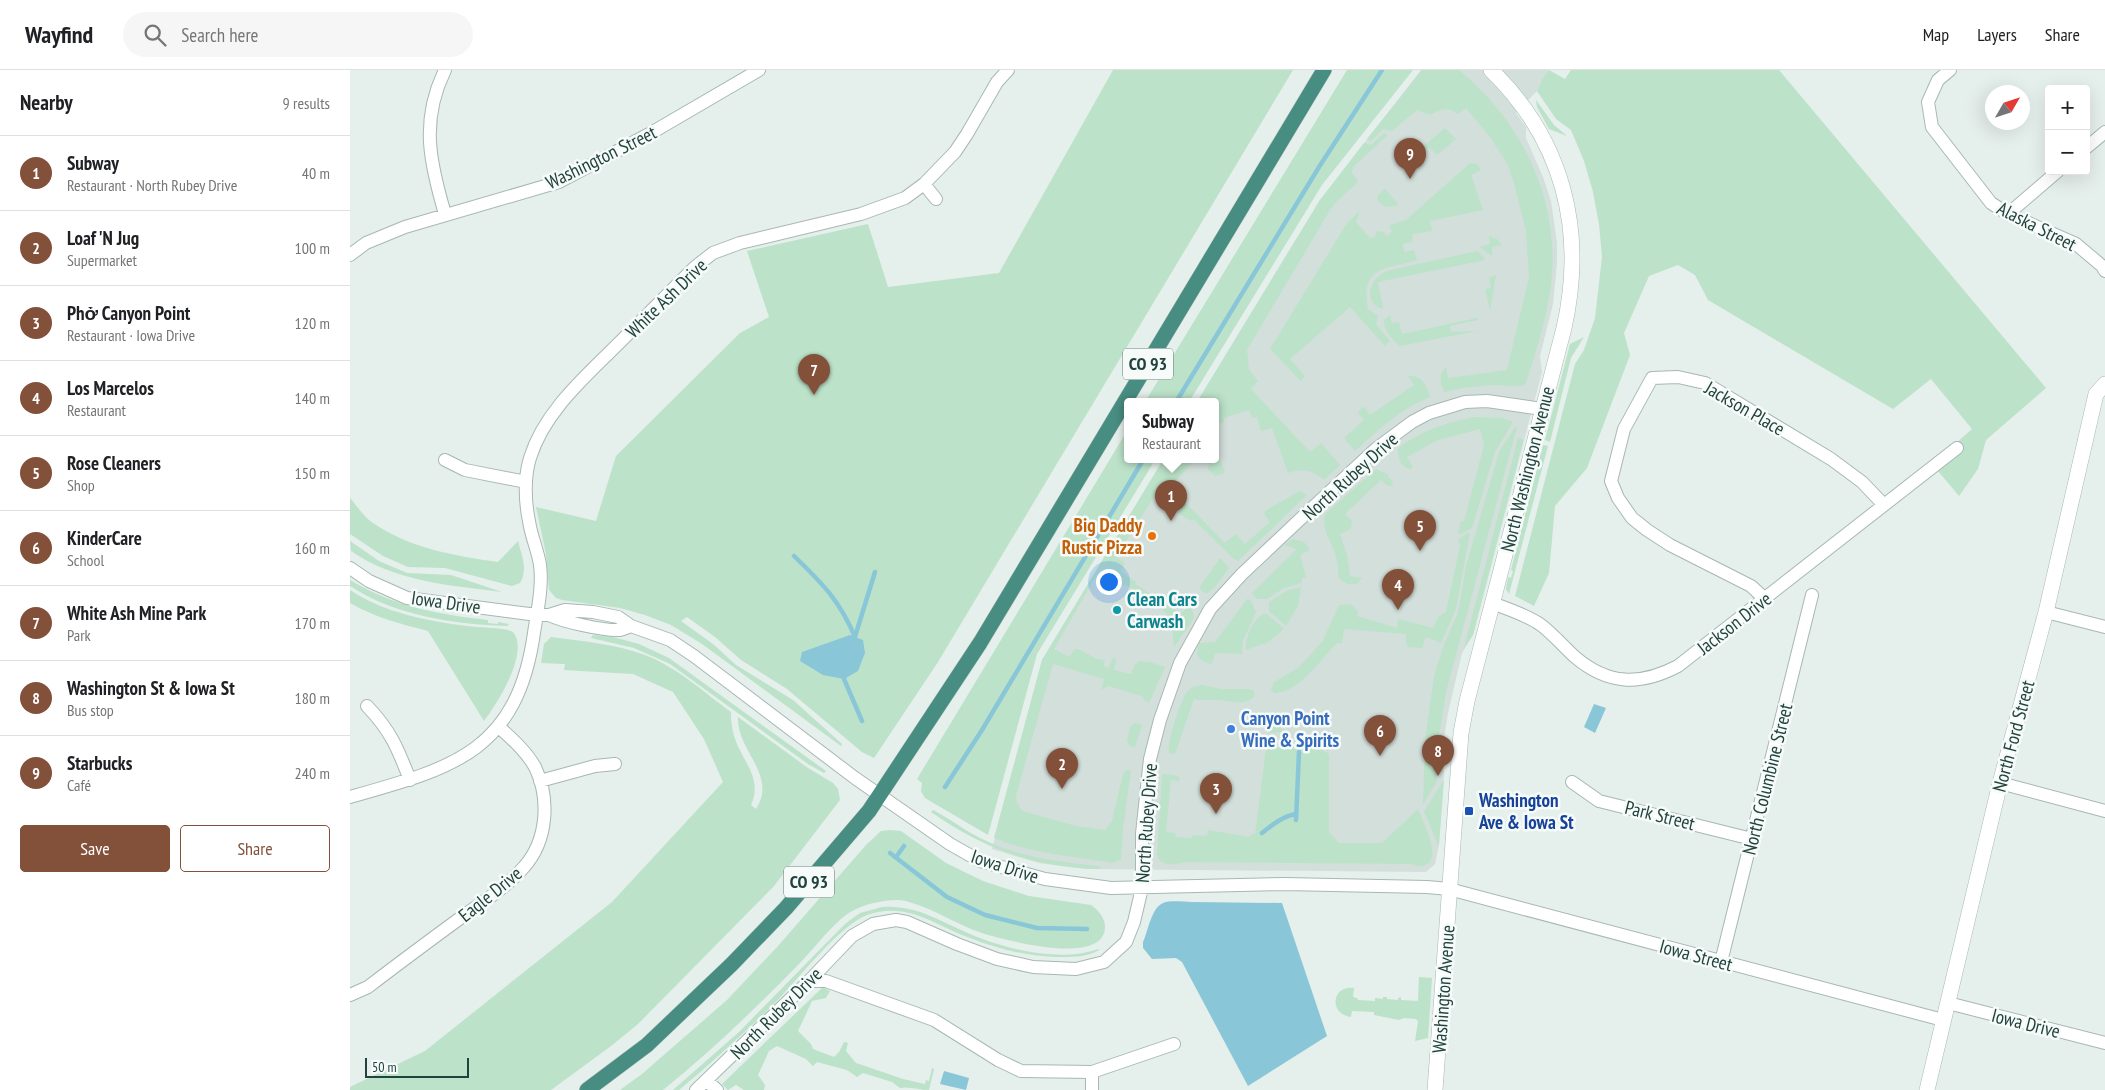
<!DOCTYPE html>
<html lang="en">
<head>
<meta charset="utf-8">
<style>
	:root { --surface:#fff; --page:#f6f6f6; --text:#202124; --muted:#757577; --line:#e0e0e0; --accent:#83503a }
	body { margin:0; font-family:"PT Sans Narrow",sans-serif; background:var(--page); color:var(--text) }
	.controls { position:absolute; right:15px; top:15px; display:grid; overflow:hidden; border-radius:5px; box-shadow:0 5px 20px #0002 }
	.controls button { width:45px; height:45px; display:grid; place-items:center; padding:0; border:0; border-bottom:1px solid var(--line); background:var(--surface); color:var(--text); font:25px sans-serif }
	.compass { position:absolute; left:1635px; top:15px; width:45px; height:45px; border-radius:50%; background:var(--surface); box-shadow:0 5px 20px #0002; rotate:51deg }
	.scale { position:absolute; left:15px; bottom:12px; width:104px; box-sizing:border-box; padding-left:5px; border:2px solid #22433d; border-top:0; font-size:14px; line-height:18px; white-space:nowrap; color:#22433d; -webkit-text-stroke:4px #f6fbf9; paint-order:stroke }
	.you { position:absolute; left:758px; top:511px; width:18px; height:18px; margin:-12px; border:4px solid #fff; border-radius:50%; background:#1a73e8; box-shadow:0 0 0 8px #1a73e833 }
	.badge { display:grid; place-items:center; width:32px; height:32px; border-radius:50%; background:var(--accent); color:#fff; font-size:16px; font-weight:700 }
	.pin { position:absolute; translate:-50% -41px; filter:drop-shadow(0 1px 2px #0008) }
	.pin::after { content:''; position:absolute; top:26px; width:18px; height:15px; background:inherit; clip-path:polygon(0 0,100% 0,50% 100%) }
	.popup { position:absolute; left:774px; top:328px; width:95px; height:65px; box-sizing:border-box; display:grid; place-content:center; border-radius:5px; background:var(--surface); filter:drop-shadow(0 1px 4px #0005); font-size:16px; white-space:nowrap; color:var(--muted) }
	.popup b { font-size:19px; color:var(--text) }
	.popup::after { content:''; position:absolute; left:50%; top:100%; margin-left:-10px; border:10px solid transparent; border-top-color:var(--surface) }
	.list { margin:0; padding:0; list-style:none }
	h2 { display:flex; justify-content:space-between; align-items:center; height:65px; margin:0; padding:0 20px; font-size:21px }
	h2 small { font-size:16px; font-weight:400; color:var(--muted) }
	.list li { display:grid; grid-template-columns:32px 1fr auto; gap:15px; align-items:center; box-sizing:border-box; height:75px; padding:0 20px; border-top:1px solid var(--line) }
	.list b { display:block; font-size:19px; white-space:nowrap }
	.list p { margin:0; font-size:16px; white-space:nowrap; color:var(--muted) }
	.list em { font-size:16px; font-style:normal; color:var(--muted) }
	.actions { display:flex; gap:10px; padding:15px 20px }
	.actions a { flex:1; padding:11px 0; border:1px solid var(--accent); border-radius:5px; text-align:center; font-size:18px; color:var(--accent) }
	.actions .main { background:var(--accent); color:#fff }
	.icon { flex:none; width:28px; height:28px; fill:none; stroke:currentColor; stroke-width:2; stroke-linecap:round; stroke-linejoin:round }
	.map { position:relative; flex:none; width:1755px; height:1020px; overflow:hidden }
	header { display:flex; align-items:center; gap:30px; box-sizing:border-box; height:70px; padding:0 25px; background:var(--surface); border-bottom:1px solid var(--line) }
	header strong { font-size:24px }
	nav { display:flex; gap:28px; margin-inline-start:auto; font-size:18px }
	.search { width:350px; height:45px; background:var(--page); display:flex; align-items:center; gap:12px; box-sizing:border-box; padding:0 18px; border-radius:28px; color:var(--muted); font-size:19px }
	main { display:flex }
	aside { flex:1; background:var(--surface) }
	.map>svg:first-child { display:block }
	.built { fill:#d3dfdb }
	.green { fill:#bce2c9 }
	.water { fill:#89c7d8 }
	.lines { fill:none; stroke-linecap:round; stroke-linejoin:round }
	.stream { stroke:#89c7d8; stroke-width:4.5 }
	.minor-casing { stroke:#a7b8b3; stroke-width:14 }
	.tertiary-casing { stroke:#a7b8b3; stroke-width:16 }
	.trunk-casing { stroke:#c1cac9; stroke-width:16 }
	.minor { stroke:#fff; stroke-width:12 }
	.tertiary { stroke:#fff; stroke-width:15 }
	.trunk { stroke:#488d82; stroke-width:15 }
	.food-dot { fill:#e8710a; stroke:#f6fbf9; stroke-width:2 }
	.culture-dot { fill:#0f9aa8; stroke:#f6fbf9; stroke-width:2 }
	.shop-dot { fill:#3f7fe0; stroke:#f6fbf9; stroke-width:2 }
	.transit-dot { fill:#1a4fb4; stroke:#f6fbf9; stroke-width:2 }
	.labels { text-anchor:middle; stroke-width:5; stroke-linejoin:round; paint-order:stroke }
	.shield { fill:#f6fbf9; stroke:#627a75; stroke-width:1 }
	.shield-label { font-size:18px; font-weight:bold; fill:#22433d }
	.street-label { font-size:19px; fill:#22433d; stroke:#f6fbf9 }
	.food-label { font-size:19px; font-weight:bold; fill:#c56008; stroke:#f6fbf9; text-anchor:end }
	.culture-label { font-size:19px; font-weight:bold; fill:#0d838f; stroke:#f6fbf9; text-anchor:start }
	.shop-label { font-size:19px; font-weight:bold; fill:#366cbe; stroke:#f6fbf9; text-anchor:start }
	.transit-label { font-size:19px; font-weight:bold; fill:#164399; stroke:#f6fbf9; text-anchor:start }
</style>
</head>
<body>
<header>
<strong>Wayfind</strong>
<div class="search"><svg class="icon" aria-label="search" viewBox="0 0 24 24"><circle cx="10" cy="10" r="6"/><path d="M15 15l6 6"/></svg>Search here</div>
<nav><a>Map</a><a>Layers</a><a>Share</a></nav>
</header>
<main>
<aside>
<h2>Nearby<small>9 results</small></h2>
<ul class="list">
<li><span class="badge">1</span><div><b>Subway</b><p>Restaurant · North Rubey Drive</p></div><em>40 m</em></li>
<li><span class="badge">2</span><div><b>Loaf 'N Jug</b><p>Supermarket</p></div><em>100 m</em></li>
<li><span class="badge">3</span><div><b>Phở Canyon Point</b><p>Restaurant · Iowa Drive</p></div><em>120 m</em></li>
<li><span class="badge">4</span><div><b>Los Marcelos</b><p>Restaurant</p></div><em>140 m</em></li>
<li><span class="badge">5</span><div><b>Rose Cleaners</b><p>Shop</p></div><em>150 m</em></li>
<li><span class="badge">6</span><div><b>KinderCare</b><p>School</p></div><em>160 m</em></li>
<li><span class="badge">7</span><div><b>White Ash Mine Park</b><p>Park</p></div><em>170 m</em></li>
<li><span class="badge">8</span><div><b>Washington St &amp; Iowa St</b><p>Bus stop</p></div><em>180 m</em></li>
<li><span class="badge">9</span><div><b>Starbucks</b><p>Café</p></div><em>240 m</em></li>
</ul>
<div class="actions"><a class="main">Save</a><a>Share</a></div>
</aside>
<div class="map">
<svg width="1755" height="1020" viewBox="0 0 1755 1020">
	<rect width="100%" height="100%" fill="#e5efeb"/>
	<!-- built -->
	<path class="built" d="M1071,0H1199L1192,9L1187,21L1166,43L1176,57V68L1193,107L1201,131L1207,173V193L1203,234L1190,286L1192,302L1123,565L1112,583L1098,643L1092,681L1094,702L1089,774L1085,794L1076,802L737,799L689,793L642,779L692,590L813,390H865V332H847L970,130Z"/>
	<!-- green -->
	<path class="green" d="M763,0H943L588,592L524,688L512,682L437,619L391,590L365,567L337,547L331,551L363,574L386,595L443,630L492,674L491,676L352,574L321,555L295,545L270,538L212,530L206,528L199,520L196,484L186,437L246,451L266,386L390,263L419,247L397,181L518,154L538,217L649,203Z
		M997,0H1063L972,115L839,332H795Z
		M1072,0H1109C1172,51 1211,132 1201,214C1197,248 1186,281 1176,313L1172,316L1140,315L1113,318L1094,322C1090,312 1088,305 1096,297L1098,308L1157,300L1179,207L1176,161L1164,113L1157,93L1140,67L1116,38L1108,44C1098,36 1091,39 1080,45L1067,40L1042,61L1033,59L1021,71L1017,69Z
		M1199,0L1215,9L1221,0H1429L1696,318L1636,370L1628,399L1609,426L1588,401L1612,382L1605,374L1622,359L1581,309L1543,339L1358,230L1345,205L1328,195L1299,206L1274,263L1280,285L1237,398L1205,436L1199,503L1184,536L1165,526L1225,294L1234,280L1245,248L1252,187L1249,154L1243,122L1234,91L1221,60L1206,49L1187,21L1192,9Z
		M1186,30L1204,55L1217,66L1199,59L1187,37Z
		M1095,58L1106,69L1087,85L1079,77L1069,87L1065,83Z
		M1034,63L1038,65L1003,97L1002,103L1008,111L1007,113L988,130L980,140L897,280L899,299L908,311L901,319L960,382L971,373L990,395L974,410C962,400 953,398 938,403L922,358L911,361L907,347L902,348L899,340L874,348V352L865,355V332H847L970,130L1014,73L1021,75Z
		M1120,93L1127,94L1131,100L1121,105L1133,140L1080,151L1082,161L1063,164L1062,172L1053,174L1054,182L1064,180L1067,190C1035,200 1010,195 1018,239L1028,246L1026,254L1040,271L1035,276L1000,237L940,289L955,306L951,311L920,279L997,153L1010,141L1006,152L1019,167L1024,168L1027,161L1033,162L1037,166L1042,161L1039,157L1040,155L1056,150Z
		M1035,119L1048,134L1046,136L1035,137L1028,131L1027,126Z
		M1139,166L1147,169L1152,175L1142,177V186L1129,177L1140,174Z
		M1127,181L1134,187L1135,190L1028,212L1033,239C1011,232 1020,209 1036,201Z
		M1146,205L1140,240L1135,219L1141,218L1139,207Z
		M1040,245L1042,253L1049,252L1052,264L1127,248L1128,250L1100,256L1101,262L1127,261L1050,276C1042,270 1034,260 1034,250Z
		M1234,267L1221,288L1200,372L1195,370L1220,274Z
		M1058,306C1073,306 1075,313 1080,327C1050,339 1028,360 1005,381L996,371L995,367L1014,350L1008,343L1012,337L1015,338L1020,345L1064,315Z
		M1125,347L1152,348L1163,352L1145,382L1122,458L1111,464H1108L1111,451H1114L1134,375L1130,359L1088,370L1057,387L1063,397L1060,399C1051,397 1047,387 1048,379L1052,375C1074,360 1098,352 1125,347Z
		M1165,357H1167L1096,622L1087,679V711L1073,735L1075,670L1084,606L1094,574L1108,543L1116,496L1149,382Z
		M777,361V390H805L687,584L638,765L575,728L571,721L572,713L567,709Z
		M1168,368L1174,370L1173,371L1123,565L1114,578Z
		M1193,375L1198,376L1159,524L1156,519L1158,507L1161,508L1163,501L1161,500Z
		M865,377L875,403L865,406L857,398L860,395L854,390H865Z
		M813,390H842L843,392L820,417L875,473L886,464L895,474L920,452L914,444L916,440L950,421L957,425L888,491L884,489L843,449L841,451L803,428L766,487L775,493L771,501L786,512L785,514L831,544L837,537C842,539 844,542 844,548L824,577L821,548L815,542L775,514L774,516C765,510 756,502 745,508L704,579L719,587L725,579H728L747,589L755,590L753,596L759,598L762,589L765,588L766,591L764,600L781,604L784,596L789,591L800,592L815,597L799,633L795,631L792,626L758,616L751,620L754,609L703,594L666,726L667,733L672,741L726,756L755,760L762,751L773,704L776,700H781L773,759L771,789L763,793C722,786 683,784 644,768L692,590Z
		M1026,399L1037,404L1043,413L1041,416H1038L1031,410L995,444L1002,451L1001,459L990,464L997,485L1000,506L1012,508L1007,514H997L989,508C988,500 988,491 985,484C981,470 971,459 975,444Z
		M0,428C7,436 14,447 23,453C59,478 105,486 148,492L168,471C172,486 178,500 170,513L162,516L95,498L58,497L33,486L0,464Z
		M1118,463H1120L1106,539L1091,573L1076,567L1072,578L1058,577L1056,573V564L994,559L992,573H987C971,589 949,623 924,623L921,620L924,612L948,598L972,572L989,535L1001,534L1008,541L1007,546L1047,558L1048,549L1083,558L1088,547L1096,542L1110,476L1108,470Z
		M943,469L954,472L960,480L950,485L956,507L952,508V513L934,518L917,529H907L902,523L947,479L934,475Z
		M0,471L29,491L57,503L101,505L152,522C99,515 46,512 1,481Z
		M870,488L879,498L865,517L856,524L849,518Z
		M0,510C45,537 87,544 138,550V553L148,554V552L159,554L157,556C104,554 46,546 0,516Z
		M951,517L948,536L936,556L919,541V532L938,520Z
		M0,520C35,543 77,551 117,556C129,558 154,557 163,562C180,582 147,634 134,651L78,561C51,554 24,547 0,533Z
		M897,529L901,531L906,542L893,571L892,584L865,583L862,593L860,594L851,590L847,584L849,573L865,572Z
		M913,544H917L934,559L918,572L896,580C895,567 902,551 913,544Z
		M243,565L263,567L289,574L319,588L476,701L474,703L458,694L320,594L284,578L241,568Z
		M201,567C232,571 265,574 295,585C325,596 355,623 381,642C381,652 382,660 385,669C393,692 413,709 401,735L406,739C428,705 386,680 388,647L458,698L483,713L488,719L490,730L424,816L288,954L261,976L201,1020H0V1017L75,981L262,832L373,712L354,669L323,622L283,604L214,600L215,594L191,593L194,574Z
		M852,615L871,619H900L904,621V627C893,636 881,631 868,630C859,629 853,631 844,629L825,684L819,683C817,673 830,631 837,622C841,617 847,616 852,615Z
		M915,647L926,650L933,662L919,663L920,655L899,651L900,648Z
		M785,653L792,655L785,677L780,676L777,671L780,657Z
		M961,674L979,684V762L989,773H1032L1068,739C1073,752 1091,784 1077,794C1072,798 1067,796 1062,794L836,792C825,794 813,798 807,786L812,705L814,704L828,706L830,709L829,711L821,710L816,762L825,763L826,767L841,768L842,765L857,766L858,760L900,767L901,764H905L916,679Z
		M1094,710L1089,774V777L1074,741Z
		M583,740C599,748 614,760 630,768C668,787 706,791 747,796L751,797V799C686,798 634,779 581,742Z
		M540,760L551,761L596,793L633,811L679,826L741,835C750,841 758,852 754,863C744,894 654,870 632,863C607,855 585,839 559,832C550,829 538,830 529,832C515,834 501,840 491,849C475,863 462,881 447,896C404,940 360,982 313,1020H270L292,1004L377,930L428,876L516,775L531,761Z
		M532,837C567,835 589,851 620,864C655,879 711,893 748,879L749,880C735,888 720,887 705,887C676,886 648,879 620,868C584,855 558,831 517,845C491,854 448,909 427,931C395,962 363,992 329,1020H323L389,962L495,854L510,843Z
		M1069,907L1082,908L1078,968L1065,971L1068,951L1066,949L1054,948L1049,950L1024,945V942L1002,941L1001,947C979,945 981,915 1004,918L1003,927L1007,928L1008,930L1025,931V928L1033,929V927H1037V929L1048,930V928L1051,927V930L1068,931Z
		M473,917L480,921L476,928L462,931L448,961L461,974L463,979L484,987L489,982L494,972L498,973L496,981L506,993L553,1009L575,1014L576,1010L579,1011L582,998L584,999L579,1020C569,1020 559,1016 550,1018L542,1012L513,1003L507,1007L497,1000L467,992L463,996L456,989L427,976L419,981L408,1005L415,1015L414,1020H394L386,1015L378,1020L372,1014Z"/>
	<!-- water -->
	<path class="water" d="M500,565L513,570L515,583L508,601L494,609L473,605L450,591L452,582Z
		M1244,634L1256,638L1245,663L1234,657Z
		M842,832L932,833L977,966L898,1016L832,892L826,888L802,889L793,878V872C798,862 801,838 813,833C821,830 834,832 842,832Z
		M594,1001L619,1008L616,1020L590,1014Z"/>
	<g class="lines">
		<!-- stream -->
		<path class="stream" d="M826,332L969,97L1032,0
			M444,486C472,513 490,531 505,567
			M504,570L525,502
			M495,605L494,609L512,651
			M595,717L632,660L793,390
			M946,750L949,682
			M912,763C922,755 933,746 946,744
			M540,783L597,827L635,845L687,858L737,859
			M546,787L554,776"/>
		<defs>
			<path id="minor" d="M95,0C70,51 80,93 95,144
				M1600,0L1588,10L1578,32L1582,57L1641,133L1658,144L1726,174L1752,196L1755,201
				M1736,78L1755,62
				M574,114L586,129
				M1658,144L1708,101
				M0,185L16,173L55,157L209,112L301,63L409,0
				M95,390L115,400L176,412
				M0,498L19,511L57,528L187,545H199L215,540L243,542L268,547L281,556L320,570L344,586L505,708L600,774L630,791L695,809L761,818L935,814L1077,817L1099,819L1593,950
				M1415,529L1401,516L1320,475L1297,460L1282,448L1268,428L1261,411L1274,359L1302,308L1328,307L1355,313L1481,389L1512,412L1534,435
				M1142,533C1158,539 1177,545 1191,555C1203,564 1214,577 1225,587C1258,615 1290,616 1328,596L1607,378
				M1696,542L1755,557
				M199,545C214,552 254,561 270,560C274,559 278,557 281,556
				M17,636C41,661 48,679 60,710
				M190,711L245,696L265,694
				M1222,712L1249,731L1402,769
				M1650,713L1755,741
				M0,727C103,698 167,682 184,563C187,542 193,517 190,495C188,481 181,466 179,451C175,432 174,407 180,388C194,342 235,307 267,275C293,249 319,223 345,197L363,183L390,173L511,144L555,128L574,114L605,82L617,64L647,12L658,0
				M1371,892L1462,525
				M459,911H476L584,950L648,990L671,1001L742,1002L824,974
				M0,925L18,917C48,894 79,871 109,849C131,833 157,817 174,797C198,770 200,728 185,697C176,681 162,669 149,657
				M1598,933L1755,973
				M742,1002V1020
				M357,1011L367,1020
				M346,1020L459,911L502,866L523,854L546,850L557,852L607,874L647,889L683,897L726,899L754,892L776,872L784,852L792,818V764L800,689L810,650L830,593L860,539L892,504L961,439L1027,378L1062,352L1079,343L1115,332L1137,331L1192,339"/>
			<path id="tertiary" d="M1085,1020L1111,663L1117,631L1214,258C1236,160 1213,70 1141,0
				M1577,1020L1650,713L1696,542L1746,324L1755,314"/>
			<path id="trunk" d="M237,1020L297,975L382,894L436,838L519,741L630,573L974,0"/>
		</defs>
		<!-- minor casing -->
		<use href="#minor" class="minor-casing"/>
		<!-- tertiary casing -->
		<use href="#tertiary" class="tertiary-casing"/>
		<!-- trunk casing -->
		<use href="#trunk" class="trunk-casing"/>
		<!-- minor -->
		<use href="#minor" class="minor"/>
		<!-- tertiary -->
		<use href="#tertiary" class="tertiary"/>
		<!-- trunk -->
		<use href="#trunk" class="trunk"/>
	</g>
	<!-- markers -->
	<circle class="food-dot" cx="802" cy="466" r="5"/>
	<circle class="culture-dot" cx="767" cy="540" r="5"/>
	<circle class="shop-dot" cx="881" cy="659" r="5"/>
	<rect class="transit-dot" x="1114" y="736" width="10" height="10" rx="2.5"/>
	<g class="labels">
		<!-- shield labels -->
		<g class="shield">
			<rect x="773" y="278.5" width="50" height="31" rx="4"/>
			<rect x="434" y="796.5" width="50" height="31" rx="4"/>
		</g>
		<g class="shield-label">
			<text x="798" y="300">CO 93</text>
			<text x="459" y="818">CO 93</text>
		</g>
		<!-- street labels -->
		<g class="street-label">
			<text transform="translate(251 87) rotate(-26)" y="7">Washington Street</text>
			<text transform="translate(1687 156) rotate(27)" y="7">Alaska Street</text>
			<text transform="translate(316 228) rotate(-44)" y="7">White Ash Drive</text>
			<text transform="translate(1395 338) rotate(30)" y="7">Jackson Place</text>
			<text transform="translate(1177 399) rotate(-76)" y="7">North Washington Avenue</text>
			<text transform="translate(1000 406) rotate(-42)" y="7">North Rubey Drive</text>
			<text transform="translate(96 532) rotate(8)" y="7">Iowa Drive</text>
			<text transform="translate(1384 553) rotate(-38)" y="7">Jackson Drive</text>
			<text transform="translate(1663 666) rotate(-75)" y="7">North Ford Street</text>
			<text transform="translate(1417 709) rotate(-76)" y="7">North Columbine Street</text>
			<text transform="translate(1310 745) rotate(14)" y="7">Park Street</text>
			<text transform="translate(796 753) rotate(-86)" y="7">North Rubey Drive</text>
			<text transform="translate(655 796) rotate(18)" y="7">Iowa Drive</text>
			<text transform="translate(140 824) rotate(-39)" y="7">Eagle Drive</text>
			<text transform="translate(1346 885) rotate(15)" y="7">Iowa Street</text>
			<text transform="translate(1093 919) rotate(-86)" y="7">Washington Avenue</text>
			<text transform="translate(426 943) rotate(-45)" y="7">North Rubey Drive</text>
			<text transform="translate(1676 953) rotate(14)" y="7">Iowa Drive</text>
		</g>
		<!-- food labels -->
		<g class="food-label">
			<text x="792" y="462">Big Daddy<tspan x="792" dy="22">Rustic Pizza</tspan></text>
		</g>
		<!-- culture labels -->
		<g class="culture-label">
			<text x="777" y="536">Clean Cars<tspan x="777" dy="22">Carwash</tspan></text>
		</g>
		<!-- shop labels -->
		<g class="shop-label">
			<text x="891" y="655">Canyon Point<tspan x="891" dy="22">Wine &amp; Spirits</tspan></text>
		</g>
		<!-- transit labels -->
		<g class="transit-label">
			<text x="1129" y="737">Washington<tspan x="1129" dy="22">Ave &amp; Iowa St</tspan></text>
		</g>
	</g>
</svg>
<div class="controls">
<button>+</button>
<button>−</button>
</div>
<svg class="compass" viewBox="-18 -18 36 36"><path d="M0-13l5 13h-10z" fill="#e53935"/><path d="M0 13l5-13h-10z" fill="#757577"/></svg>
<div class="scale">50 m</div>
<div class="you"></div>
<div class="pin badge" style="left:821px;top:451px">1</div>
<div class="popup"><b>Subway</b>Restaurant</div>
<div class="pin badge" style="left:712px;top:719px">2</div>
<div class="pin badge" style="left:866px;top:744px">3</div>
<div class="pin badge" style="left:1048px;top:540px">4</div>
<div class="pin badge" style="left:1070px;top:481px">5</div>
<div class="pin badge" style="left:1030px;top:686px">6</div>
<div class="pin badge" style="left:464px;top:325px">7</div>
<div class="pin badge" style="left:1088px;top:706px">8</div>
<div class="pin badge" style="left:1060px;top:109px">9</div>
</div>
</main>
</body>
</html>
